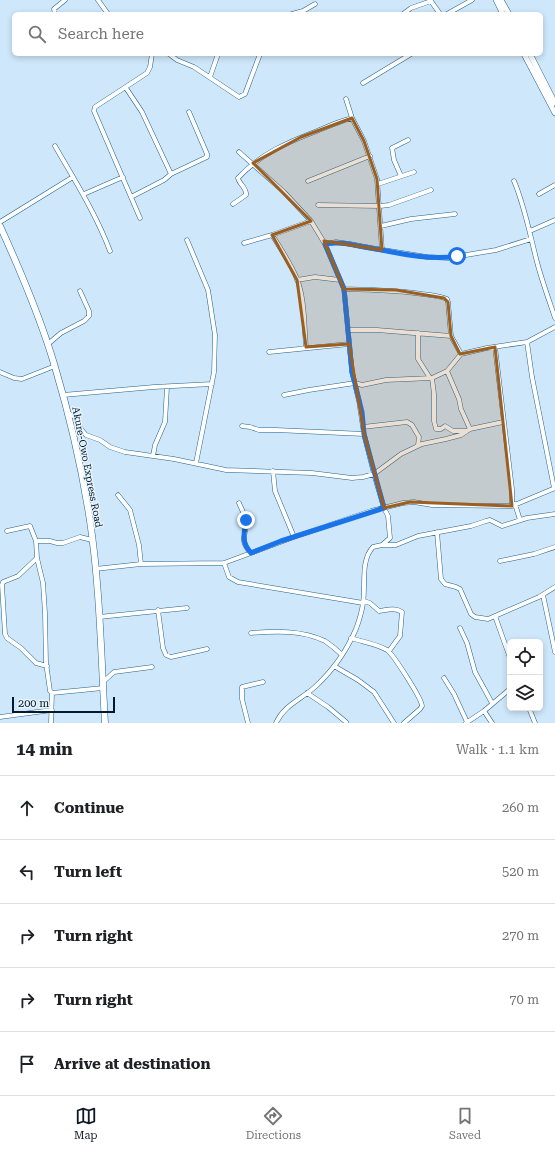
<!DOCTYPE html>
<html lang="en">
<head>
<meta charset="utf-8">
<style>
	:root { --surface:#fff; --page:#f6f6f6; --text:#202124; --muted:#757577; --line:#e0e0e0; --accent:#111827 }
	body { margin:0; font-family:"Roboto Serif",serif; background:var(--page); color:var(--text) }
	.controls { position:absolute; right:12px; bottom:12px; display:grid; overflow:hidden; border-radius:6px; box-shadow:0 2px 6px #0003 }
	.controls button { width:36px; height:36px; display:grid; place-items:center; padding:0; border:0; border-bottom:1px solid var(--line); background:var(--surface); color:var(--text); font:20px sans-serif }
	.scale { position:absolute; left:12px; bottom:10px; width:103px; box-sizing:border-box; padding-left:4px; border:2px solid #01192a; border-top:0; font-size:11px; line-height:14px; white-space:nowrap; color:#01192a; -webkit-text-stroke:3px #e6f2fc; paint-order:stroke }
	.stop { position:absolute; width:12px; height:12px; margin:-9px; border:3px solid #1a73e8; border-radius:50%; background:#fff }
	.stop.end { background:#1a73e8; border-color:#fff; box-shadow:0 1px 4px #0008 }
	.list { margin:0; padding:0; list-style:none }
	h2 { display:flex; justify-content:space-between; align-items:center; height:52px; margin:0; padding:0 16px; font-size:17px }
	h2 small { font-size:13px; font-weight:400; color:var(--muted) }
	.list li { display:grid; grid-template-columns:26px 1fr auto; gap:12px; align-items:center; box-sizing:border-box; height:64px; padding:0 16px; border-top:1px solid var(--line) }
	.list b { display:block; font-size:15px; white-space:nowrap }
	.list em { font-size:13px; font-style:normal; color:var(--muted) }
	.icon { flex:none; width:22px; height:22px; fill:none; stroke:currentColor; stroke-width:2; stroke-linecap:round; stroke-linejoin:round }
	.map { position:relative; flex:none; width:555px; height:723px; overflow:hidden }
	.search { position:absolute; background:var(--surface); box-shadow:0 2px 6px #0003; left:12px; right:12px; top:12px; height:44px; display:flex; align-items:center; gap:10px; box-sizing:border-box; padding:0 14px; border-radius:6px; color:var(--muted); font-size:15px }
	.sheet { height:372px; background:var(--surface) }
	nav { display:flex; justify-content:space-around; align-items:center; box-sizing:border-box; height:56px; border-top:1px solid var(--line); background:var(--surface); font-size:11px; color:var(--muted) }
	nav a { display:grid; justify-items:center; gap:2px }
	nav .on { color:var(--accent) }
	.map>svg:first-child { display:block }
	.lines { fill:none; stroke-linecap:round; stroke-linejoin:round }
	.minor-casing { stroke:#23638d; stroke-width:5 }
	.major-casing { stroke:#23638d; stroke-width:6 }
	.highway-casing { stroke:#23638d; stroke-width:7 }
	.minor { stroke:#fff; stroke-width:4 }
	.major { stroke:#fff; stroke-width:5 }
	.highway { stroke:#fff; stroke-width:6 }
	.route { stroke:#1a73e8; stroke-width:5 }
	.marked { fill:#9c5f22; fill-opacity:0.2; stroke:#9c5f22; stroke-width:3; stroke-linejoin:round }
	.labels { text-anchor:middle; stroke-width:3; stroke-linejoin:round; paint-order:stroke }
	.street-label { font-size:10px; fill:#01192a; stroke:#e6f2fc }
</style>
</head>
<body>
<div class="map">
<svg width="555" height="723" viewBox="0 0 555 723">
	<rect width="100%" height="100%" fill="#cee7fa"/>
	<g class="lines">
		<defs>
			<path id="minor" d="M98,0L108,14
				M55,14L54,9L65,0
				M292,14L303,11L315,4
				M403,14L411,8L431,1L440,14
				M447,14L472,0
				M169,54L177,60L194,67L239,97L245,94L260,54
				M210,77L218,54
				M363,83L411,54
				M126,88L142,112L171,174L164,180L131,197
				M346,99L352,118
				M55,146C75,181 96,214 110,251
				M239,152L284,192L311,221L325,244L344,289L352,372L359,401L364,434L374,474L384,508L388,516L390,538L382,545
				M171,174L207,157V154L189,112
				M401,176L394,160L392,148L408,140
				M308,181L370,156
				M514,181C525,207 530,235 537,262C542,281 549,300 555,318
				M378,184L414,172
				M84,194L123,177
				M539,194L555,185
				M233,204L246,195C247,188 239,184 238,178C260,154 288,142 317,131C329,126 340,121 352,118L364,141L377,179L382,250
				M318,205L380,206L389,205L431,190
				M140,218L94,111L95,107L147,73L150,67L152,54
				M0,222L73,177
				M381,226L411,219L455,214
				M530,231L555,220
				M272,235C281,249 291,264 297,279C305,300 304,325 306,347
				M187,240L208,290L215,335L214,372L196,463
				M244,243L272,235L311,221
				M325,244L336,242L350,244L371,248L427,257L448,258L496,250L531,239
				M297,280L315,277L340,280
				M344,289C370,290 396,290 422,294C430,295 440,296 447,299L448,302L451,336L461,354L487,348L527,342L555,327
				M348,330H377L451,336
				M418,333V359L430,378
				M527,342L532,377L554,488
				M48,344L61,333L84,321L89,316V311L80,291
				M495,347L512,489V506
				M269,352L349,344
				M447,371L459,399L461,409L470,429
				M0,372L14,378L22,379L55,366
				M432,378L434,394V421L436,429H441L445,426L453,431H467
				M63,395L154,387L212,384
				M284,395L309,390L355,383L362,385L386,380L432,378L447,371L461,354
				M68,413L77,418L81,429L86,435L100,440L110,447L125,452L174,459L226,470L312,473L352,478L363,477L374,474L401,454L422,444L446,439L461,435L470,429L503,422
				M242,426L250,427L259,430H276L364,434
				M363,427L407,422L412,425L419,437L418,445
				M153,456L155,445L165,422L167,387
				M273,471L275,491L294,537
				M118,495L130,510L139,545L141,564
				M239,503C241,508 245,515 246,521C247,536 238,539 251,553
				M515,504L520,520
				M7,531L30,526L36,541L37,558L43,583L45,613L46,663L50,691L52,693L103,688
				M437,532L441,579L445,584L456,587L460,589L471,614L475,617L488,619L539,597L555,587
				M36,541H50L57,543H63L80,537L92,540
				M37,558L18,576L3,582L2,585L5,634L7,638L21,648L36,663L47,666
				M500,561L534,554L555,547
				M224,563L229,577L238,582L363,603
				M95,569L141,564L224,563L294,537L371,511L403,503L414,502L432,505L508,506H512L555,488
				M543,595L555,652
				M364,601L370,603L379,611C387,610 395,607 402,612L400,636L389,651
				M158,610L163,648L166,655L171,657L207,649
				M495,616L510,658
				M99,617L187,608
				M460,628L467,643L475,672L492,703
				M251,633C275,631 302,630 325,641C331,645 337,650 342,655
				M351,638C363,642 377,644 387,650C393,654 422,699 422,706L420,709L404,723
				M334,666L358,680L374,692L394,723
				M444,678L454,694L467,722
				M103,682L114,672L152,667
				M307,693L328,707L346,722
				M529,708L535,723
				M484,711L492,723
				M0,717L52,710
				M51,723L52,693
				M248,723L242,699V687L263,682
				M276,723C284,705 302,699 316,686C332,671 347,650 356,629C359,621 362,611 363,603C366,585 360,561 373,547L382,545H396L418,536L471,526L486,521L490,520L502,526L527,518L555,514
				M466,723L484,711L510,689"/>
			<path id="major" d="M496,0L503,14
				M501,0L509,14
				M524,54L555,113
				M530,54L555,103"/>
			<path id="highway" d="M0,226C21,272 41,319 55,367C70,417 82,469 90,521C100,587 101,656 105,723"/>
		</defs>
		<!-- minor casing -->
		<use href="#minor" class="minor-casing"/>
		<!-- major casing -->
		<use href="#major" class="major-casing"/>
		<!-- highway casing -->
		<use href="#highway" class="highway-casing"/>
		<!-- minor -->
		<use href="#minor" class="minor"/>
		<!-- major -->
		<use href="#major" class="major"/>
		<!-- highway -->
		<use href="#highway" class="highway"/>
	</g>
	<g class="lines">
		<!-- route -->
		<path class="route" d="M246,520C244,534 241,542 251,553L281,541L384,508L364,434L362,412L352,372L344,289L325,244C342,241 355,246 371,248C398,253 430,261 457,256"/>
	</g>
	<!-- marked area -->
	<path class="marked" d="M352,118L364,141L377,179L382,250L324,241L344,289L396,290L444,298L448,302L451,336L460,354L495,347L512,506L410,502L384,508L364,434L349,344L306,347L297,280L272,235L311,221L253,163L301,137Z"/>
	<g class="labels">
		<!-- street labels -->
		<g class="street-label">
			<text transform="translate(88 467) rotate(79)" y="4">Akure-Owo Express Road</text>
		</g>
	</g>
</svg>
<div class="controls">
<button><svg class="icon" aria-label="locate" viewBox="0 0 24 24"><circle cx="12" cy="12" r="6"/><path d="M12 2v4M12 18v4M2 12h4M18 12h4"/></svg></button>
<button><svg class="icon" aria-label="layers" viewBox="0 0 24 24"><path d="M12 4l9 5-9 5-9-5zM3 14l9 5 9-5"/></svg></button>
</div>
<div class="scale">200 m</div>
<div class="stop" style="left:457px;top:256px"></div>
<div class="stop end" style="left:246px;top:520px"></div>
<div class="search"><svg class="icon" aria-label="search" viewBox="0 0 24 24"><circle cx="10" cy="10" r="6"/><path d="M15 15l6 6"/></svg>Search here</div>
</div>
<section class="sheet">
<h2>14 min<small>Walk · 1.1 km</small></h2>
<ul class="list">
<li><svg class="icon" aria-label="ahead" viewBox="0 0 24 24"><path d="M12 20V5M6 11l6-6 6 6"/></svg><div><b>Continue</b></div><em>260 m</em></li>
<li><svg class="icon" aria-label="left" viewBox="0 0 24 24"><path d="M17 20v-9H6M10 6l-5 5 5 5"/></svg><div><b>Turn left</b></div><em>520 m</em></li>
<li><svg class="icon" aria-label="right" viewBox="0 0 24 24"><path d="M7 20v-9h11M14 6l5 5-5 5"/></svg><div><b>Turn right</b></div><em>270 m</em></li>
<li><svg class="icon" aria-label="right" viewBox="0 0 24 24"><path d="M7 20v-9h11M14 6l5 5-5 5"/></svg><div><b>Turn right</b></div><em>70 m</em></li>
<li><svg class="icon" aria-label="arrive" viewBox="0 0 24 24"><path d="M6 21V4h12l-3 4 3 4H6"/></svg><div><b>Arrive at destination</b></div></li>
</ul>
</section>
<nav>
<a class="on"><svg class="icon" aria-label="map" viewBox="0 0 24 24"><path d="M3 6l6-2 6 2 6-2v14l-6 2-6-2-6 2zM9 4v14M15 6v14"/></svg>Map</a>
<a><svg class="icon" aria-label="directions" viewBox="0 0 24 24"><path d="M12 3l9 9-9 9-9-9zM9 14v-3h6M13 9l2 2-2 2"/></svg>Directions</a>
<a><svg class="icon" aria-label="saved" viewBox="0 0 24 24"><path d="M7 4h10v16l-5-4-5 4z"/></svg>Saved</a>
</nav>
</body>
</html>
